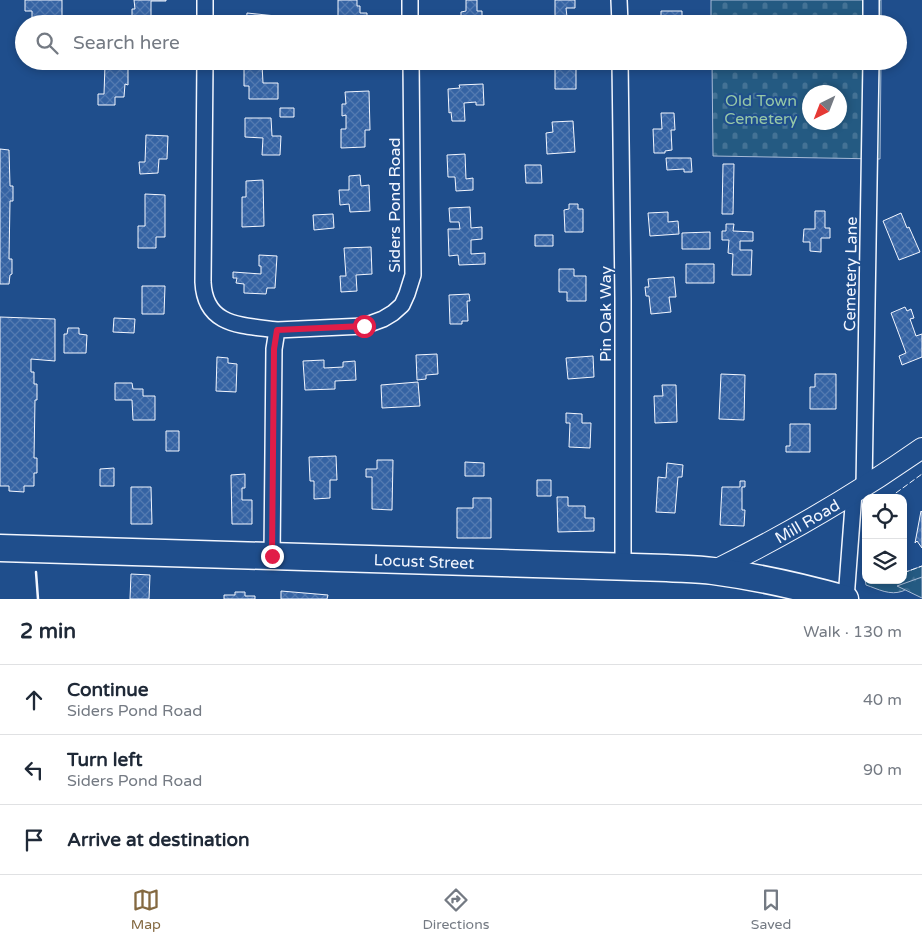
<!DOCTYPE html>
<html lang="en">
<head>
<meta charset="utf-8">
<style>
	:root { --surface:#fff; --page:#f6f6f7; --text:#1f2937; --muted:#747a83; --line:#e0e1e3; --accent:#846941 }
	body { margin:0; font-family:"Varela Round",sans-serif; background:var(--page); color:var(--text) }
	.controls { position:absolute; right:15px; bottom:15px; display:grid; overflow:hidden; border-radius:10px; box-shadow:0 2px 8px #0003 }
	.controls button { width:45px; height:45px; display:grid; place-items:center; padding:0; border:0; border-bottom:1px solid var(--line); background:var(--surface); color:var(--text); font:25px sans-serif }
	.compass { position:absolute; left:802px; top:85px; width:45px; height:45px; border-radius:50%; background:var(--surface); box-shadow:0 2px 8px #0003; rotate:222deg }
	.stop { position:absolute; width:15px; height:15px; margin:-11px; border:4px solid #e11d48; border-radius:50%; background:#fff }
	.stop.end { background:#e11d48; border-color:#fff; box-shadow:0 1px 5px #0008 }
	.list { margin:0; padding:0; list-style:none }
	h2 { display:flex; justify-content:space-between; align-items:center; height:65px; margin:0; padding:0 20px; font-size:21px }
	h2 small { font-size:16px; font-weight:400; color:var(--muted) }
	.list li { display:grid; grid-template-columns:32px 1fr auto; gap:15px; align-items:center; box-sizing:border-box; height:70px; padding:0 20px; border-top:1px solid var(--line) }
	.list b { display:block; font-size:19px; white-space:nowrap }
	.list p { margin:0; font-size:16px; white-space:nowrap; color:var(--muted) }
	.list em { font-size:16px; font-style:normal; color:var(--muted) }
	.icon { flex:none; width:28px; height:28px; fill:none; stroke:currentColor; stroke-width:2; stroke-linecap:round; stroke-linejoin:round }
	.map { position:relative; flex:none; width:922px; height:599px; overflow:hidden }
	.search { position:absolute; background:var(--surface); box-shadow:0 2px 8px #0003; left:15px; right:15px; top:15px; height:55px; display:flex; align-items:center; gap:12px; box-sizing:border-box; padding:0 18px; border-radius:28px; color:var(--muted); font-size:19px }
	.sheet { height:275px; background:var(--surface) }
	nav { display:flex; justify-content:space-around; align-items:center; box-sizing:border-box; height:70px; border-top:1px solid var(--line); background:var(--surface); font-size:14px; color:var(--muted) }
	nav a { display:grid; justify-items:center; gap:2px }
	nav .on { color:var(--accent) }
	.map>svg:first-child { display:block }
	.forest { fill:url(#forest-firs); stroke:#a8bbd7 }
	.cemetery { fill:url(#cemetery-stones); stroke:#a8bbd7; fill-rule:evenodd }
	.park { fill:url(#park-crowns); stroke:#a8bbd7 }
	.building { fill:url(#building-cross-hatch); stroke:#f2f6ff }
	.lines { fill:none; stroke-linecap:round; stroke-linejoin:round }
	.street-casing { stroke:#f2f6ff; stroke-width:18 }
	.secondary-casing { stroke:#f2f6ff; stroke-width:22 }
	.highway-casing { stroke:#f2f6ff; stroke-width:29 }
	.street { stroke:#1f4e8c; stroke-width:15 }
	.secondary { stroke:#1f4e8c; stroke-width:20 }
	.highway { stroke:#1f4e8c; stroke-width:26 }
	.fence { stroke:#f2f6ff; stroke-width:1; stroke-dasharray:6 2.5; stroke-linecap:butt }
	.wall { stroke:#f2f6ff; stroke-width:2.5 }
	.route { stroke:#e11d48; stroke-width:6 }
	.labels { text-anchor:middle; stroke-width:4; stroke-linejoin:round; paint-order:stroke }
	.park-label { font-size:16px; fill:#97c8a6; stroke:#1f4e8c }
	.street-label { font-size:16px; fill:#f2f6ff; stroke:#1f4e8c }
</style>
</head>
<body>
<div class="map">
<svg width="922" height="599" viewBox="0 0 922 599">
	<defs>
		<pattern id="forest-firs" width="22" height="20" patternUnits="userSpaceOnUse" patternTransform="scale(1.25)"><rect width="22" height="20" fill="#245a82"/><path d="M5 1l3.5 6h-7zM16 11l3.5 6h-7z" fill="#447295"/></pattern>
		<pattern id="cemetery-stones" width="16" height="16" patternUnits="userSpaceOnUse" patternTransform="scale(1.25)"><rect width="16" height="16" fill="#245a82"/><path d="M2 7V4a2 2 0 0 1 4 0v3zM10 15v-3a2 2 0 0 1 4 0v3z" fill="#447295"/></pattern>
		<pattern id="park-crowns" width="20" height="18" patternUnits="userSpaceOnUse" patternTransform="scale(1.25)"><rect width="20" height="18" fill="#245a82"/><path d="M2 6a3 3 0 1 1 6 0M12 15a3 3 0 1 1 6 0" fill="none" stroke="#447295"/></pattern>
		<pattern id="building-cross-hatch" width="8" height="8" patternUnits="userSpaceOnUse" patternTransform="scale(1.25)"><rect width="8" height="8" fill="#3563a3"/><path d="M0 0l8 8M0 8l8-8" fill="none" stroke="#537ab1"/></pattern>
	</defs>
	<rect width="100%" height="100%" fill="#1f4e8c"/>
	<!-- forest -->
	<path class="forest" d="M922,566V581C915,583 909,588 903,591C890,596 878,589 866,585L865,579H866V580H880L883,582L886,580H903V573Z"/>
	<!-- cemetery -->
	<path class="cemetery" d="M711,0H881V24H711Z
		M712,61H881L880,159L713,156ZM810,92H840V122H810Z"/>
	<!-- park -->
	<path class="park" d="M922,577V598L897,586Z"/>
	<!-- building -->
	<path class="building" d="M25,0H62V17H48V24H32V11H25Z
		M134,0H166V1H151V21H136V16H132V9H135Z
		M338,0H357V6H360V13H367V24L338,23Z
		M466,0H477V11H482V24H461V12L466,11Z
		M555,0H575V8H566L567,17H555Z
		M661,11H682V23L661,24Z
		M247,13L276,16L275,24H246Z
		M110,61H125V66L128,67V85L125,84L124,97H115V105H98V94H104L105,65L110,66Z
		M555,61H565V64L576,63V89H555Z
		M244,64H262L263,83H278V99H249V86H244Z
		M483,84L484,105H476V102L464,103L465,121H452L451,112L449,113L448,89L460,88L459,85Z
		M369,91L370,130H365V147L341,148V129H346V115L342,116V104H346L345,92Z
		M280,108H294V117H280Z
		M661,113H674L675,130H671L672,150L665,151V153H654L653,129H662Z
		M245,118H271L272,136H281L280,155H262L263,138L245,137Z
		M573,121L575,152L547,154L546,133L553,132L552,122Z
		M146,135L168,136L167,159H159L158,173L140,174L139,162H145Z
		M0,149L9,150L10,186H13V201H10L9,259H12V274L10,275L9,284H0Z
		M465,154L466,179L473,178V190L456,191L455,177H448L447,155Z
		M666,158H691L692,172H684V169L667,170Z
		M723,164H734L733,214H722Z
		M525,165H541L542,183H526Z
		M360,175L361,186L369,185L370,211L350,212L349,204L340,205L339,190H349V176Z
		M263,180L264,226L242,227V197H246V181Z
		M145,194L165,195V237H156V248H138V226H145Z
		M569,204H578V209H583V232H565L564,210L569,209Z
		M470,207L471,228L482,227V239L471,240V254L485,253V264L459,265L458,255L449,256L448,229H460L459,222H450L449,208Z
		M815,211H825V228H830V238H821V252L810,251V242H803L804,229H815Z
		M668,212V222L678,221L679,234L650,236L648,213Z
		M901,213L907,228L909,227L920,252L899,260L883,221Z
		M333,214L334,228L314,230L313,215Z
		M726,224H734L733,231L753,232V241H740V250H752L751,275H732L733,254L728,253L729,240H722V231H726Z
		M710,232V249H682V233Z
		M535,235H553V246H535Z
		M371,247L372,274L356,275L357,291L341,292L340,276H346L344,248Z
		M259,255L277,256L275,288H267L266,294L244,293V284L236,283L237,278H233V272L261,274V266H259Z
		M686,264H714V283H686Z
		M559,269H574V276H586V301H567V292H559Z
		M674,277L676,297H669L671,312L651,314L649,296H646L645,287H649L648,279Z
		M142,286H165L164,314H142Z
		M469,294L470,301H467L468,321H462V324H450L449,295Z
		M905,307L907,311L911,309L914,318L910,319L916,336L922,334V357L902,365L899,356L906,353L891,313Z
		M0,317L55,319V361L31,359V372H34V384H37V400H35L34,458H37V473H34V486H24V492L9,491V486H0Z
		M114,318L135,319L134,333L113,332Z
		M68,328H79V334L87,335L86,353H64V334H67Z
		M437,354L438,374L426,375V379L417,380L416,355Z
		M593,356L594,377L568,379L566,358Z
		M217,357L228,358V363L237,364L236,392L216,391Z
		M324,360V368L343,367V362L355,361L356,380L335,381V389L305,390L303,361Z
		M721,374L745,375L744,420L719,419Z
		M815,374H836V409H810V387H815Z
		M418,382L420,406L382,408L381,385Z
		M115,383H132L133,389H143V396H155V420H133L132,400H115Z
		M662,385H676L677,422L655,423L654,396H663Z
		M566,413L582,414V423H591L590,448L569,447L570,423H566Z
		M790,424H810V452H786V446H790Z
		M166,431H179V451H166Z
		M336,456L337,480H330V498L314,499V481H310L309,457Z
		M377,460H393L392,510L372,509V477H366V469H377Z
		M465,462L484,463V476H465Z
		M667,463L683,465L682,477H678L675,513L656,512L658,477L666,478Z
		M114,468V486H100V469Z
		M245,474V488H242V500H252V524H232L231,475Z
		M537,480H551V496H537Z
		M740,481H745V487H742V510H745L744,526L720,525L722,487H740Z
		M131,487H151L152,524H131Z
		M557,497H568V506H585V518H594V531L558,532Z
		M473,498H491V538H457V508H473Z
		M921,511L922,512V548L917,541L915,543Z
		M131,574L150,575L149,599H130Z
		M281,591L328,595L327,599H281Z
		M235,592H245V596H255V599H224V595H235Z"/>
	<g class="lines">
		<defs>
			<path id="street" d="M205,0V24
				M410,0V24
				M619,0L620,24
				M871,0V24
				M205,61L203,282C205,327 242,325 277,330
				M620,61L623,298V567
				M864,487L871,61
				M272,556L274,349L277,330L364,326L383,319L393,313L402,305L407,294L413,275L411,61
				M846,599L854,493"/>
			<path id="secondary" d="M713,571C786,535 855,495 922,448"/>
			<path id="highway" d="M0,548L667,568C682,569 698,569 713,571C758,577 802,587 845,599"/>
		</defs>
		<!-- street casing -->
		<use href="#street" class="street-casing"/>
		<!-- secondary casing -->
		<use href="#secondary" class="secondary-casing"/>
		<!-- highway casing -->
		<use href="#highway" class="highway-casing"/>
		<!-- street -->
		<use href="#street" class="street"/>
		<!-- secondary -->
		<use href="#secondary" class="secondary"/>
		<!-- highway -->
		<use href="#highway" class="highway"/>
		<!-- fence -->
		<path class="fence" d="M889,498L922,474
			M903,573L922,566
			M880,580L883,582L886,580"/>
		<!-- wall -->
		<path class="wall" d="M36,572L38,599"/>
	</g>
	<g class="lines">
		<!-- route -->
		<path class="route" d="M272,556L274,349L277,330L364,326"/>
	</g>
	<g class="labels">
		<!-- park labels -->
		<g class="park-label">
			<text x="761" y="106">Old Town<tspan x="761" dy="18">Cemetery</tspan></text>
		</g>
		<!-- street labels -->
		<g class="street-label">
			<text transform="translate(394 205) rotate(-90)" y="6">Siders Pond Road</text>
			<text transform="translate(850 274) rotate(-89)" y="6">Cemetery Lane</text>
			<text transform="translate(605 314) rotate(-90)" y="6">Pin Oak Way</text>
			<text transform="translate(807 521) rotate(-30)" y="6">Mill Road</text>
			<text transform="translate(424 561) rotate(2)" y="6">Locust Street</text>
		</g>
	</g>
</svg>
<div class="controls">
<button><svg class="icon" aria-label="locate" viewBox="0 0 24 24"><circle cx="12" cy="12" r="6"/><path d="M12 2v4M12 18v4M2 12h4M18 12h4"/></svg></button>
<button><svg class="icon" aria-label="layers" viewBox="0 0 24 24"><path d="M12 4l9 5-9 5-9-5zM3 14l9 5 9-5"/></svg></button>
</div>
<svg class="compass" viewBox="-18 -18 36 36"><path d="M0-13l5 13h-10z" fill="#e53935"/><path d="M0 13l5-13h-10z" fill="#747a83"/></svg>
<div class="stop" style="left:364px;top:326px"></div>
<div class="stop end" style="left:272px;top:556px"></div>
<div class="search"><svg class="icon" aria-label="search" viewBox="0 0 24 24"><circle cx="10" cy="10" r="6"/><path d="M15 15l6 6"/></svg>Search here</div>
</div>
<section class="sheet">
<h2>2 min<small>Walk · 130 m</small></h2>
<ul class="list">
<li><svg class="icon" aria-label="ahead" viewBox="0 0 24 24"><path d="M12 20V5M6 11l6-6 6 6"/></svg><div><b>Continue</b><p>Siders Pond Road</p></div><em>40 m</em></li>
<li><svg class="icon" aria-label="left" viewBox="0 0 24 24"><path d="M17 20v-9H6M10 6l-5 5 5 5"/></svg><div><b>Turn left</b><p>Siders Pond Road</p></div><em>90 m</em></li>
<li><svg class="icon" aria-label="arrive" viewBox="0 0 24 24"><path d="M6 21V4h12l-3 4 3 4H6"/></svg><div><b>Arrive at destination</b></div></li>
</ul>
</section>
<nav>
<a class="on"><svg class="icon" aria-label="map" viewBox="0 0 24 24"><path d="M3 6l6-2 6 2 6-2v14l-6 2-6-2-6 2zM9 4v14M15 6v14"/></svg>Map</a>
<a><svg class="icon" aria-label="directions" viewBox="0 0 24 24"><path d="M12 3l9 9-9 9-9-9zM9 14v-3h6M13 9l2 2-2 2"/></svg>Directions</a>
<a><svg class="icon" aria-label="saved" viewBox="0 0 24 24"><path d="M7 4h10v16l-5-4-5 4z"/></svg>Saved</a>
</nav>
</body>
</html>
